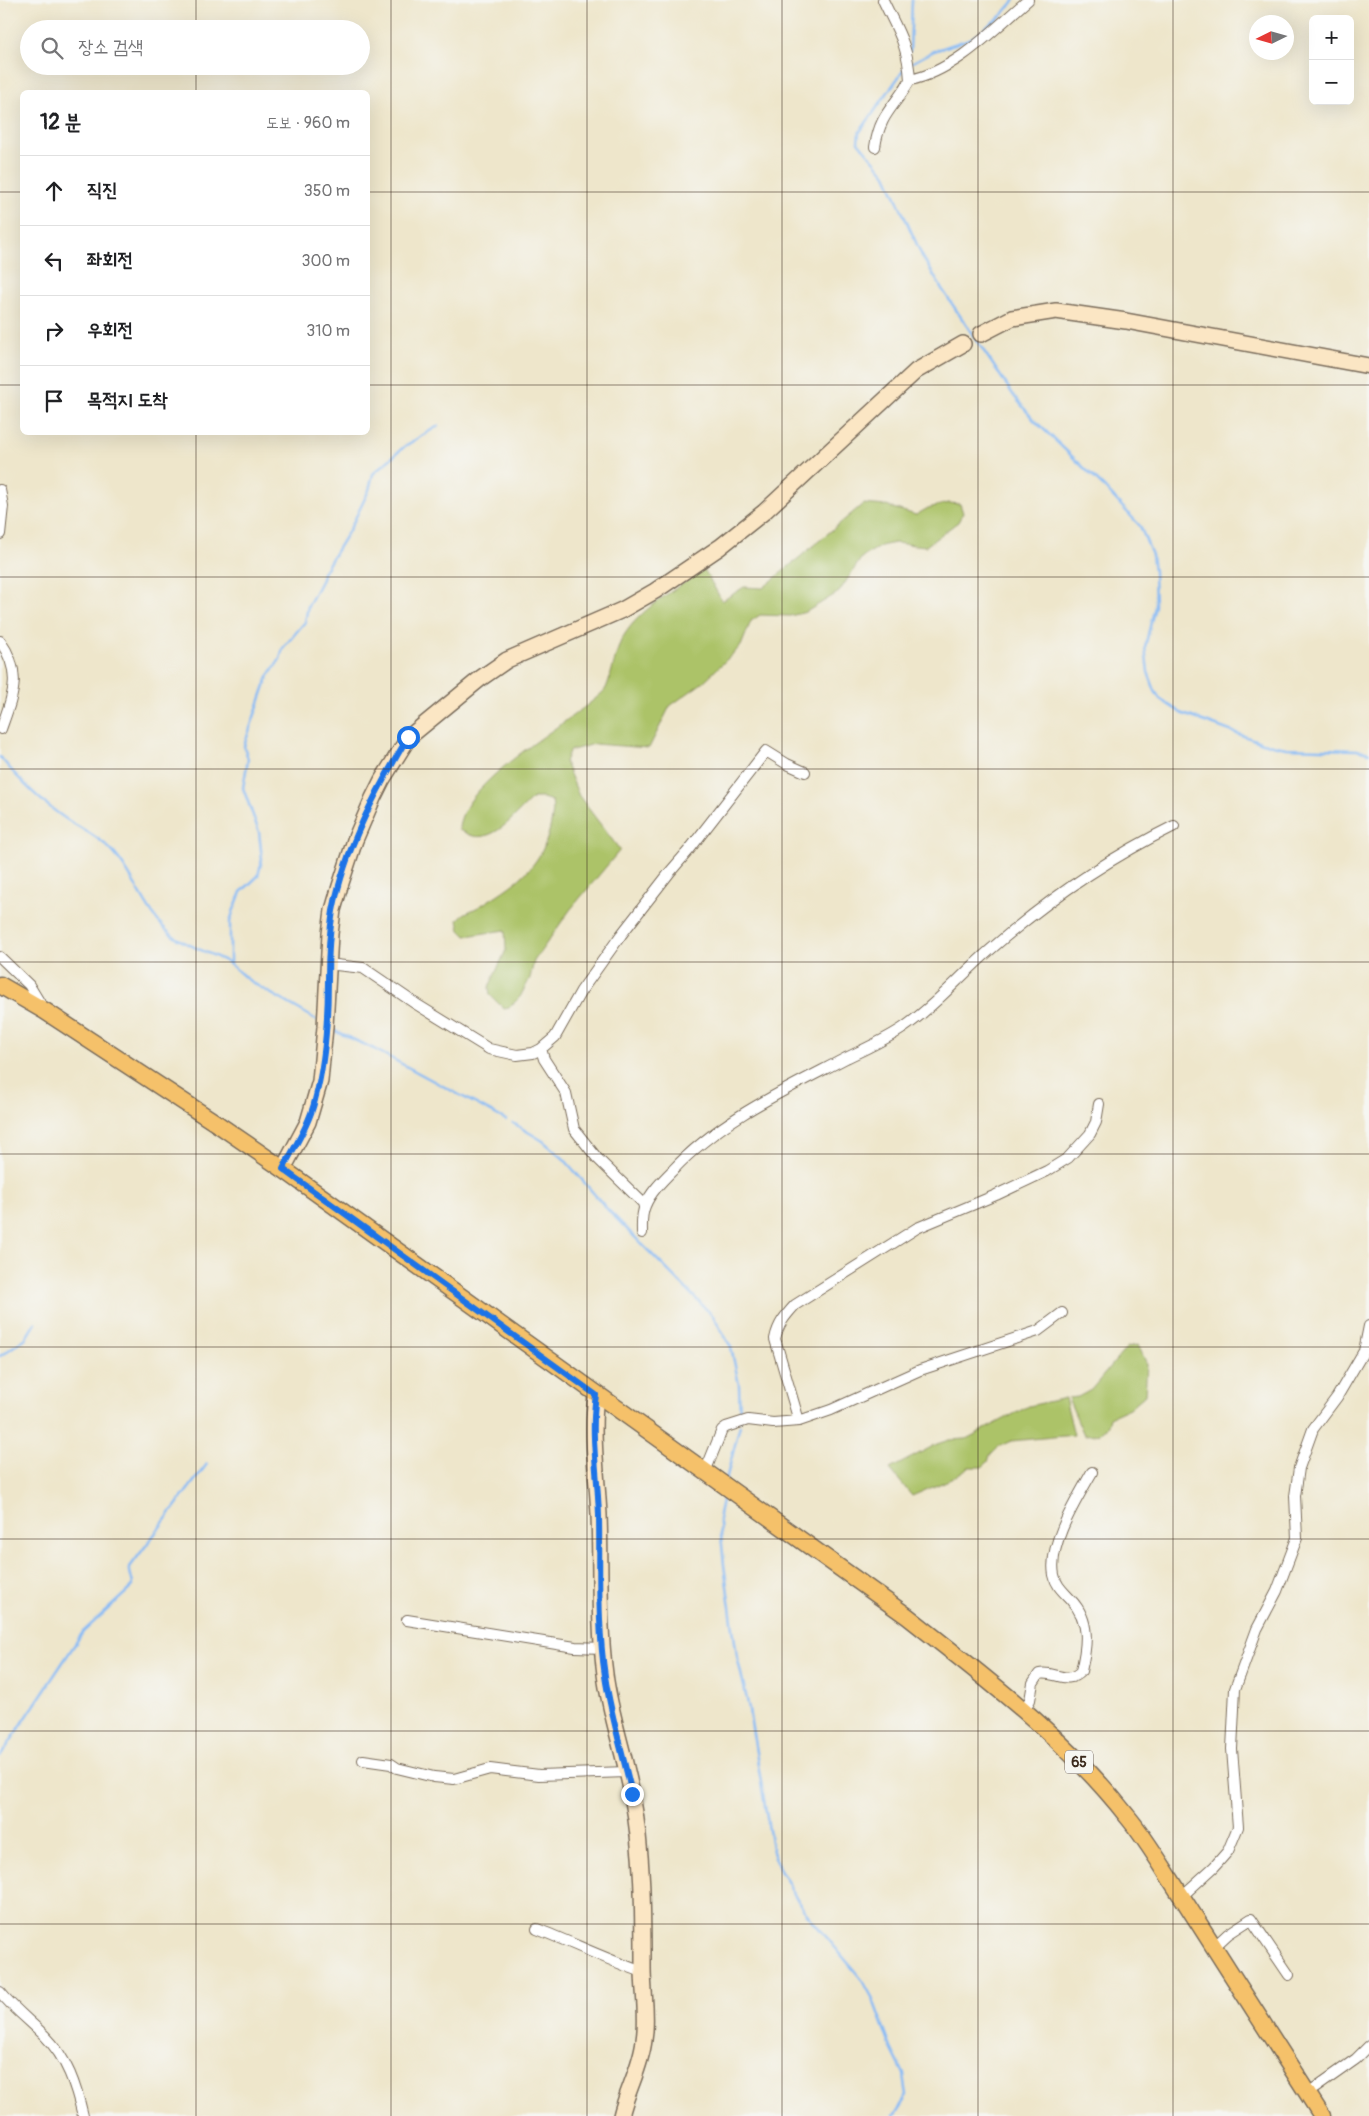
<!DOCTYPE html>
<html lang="ko">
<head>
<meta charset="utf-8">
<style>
	:root { --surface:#fff; --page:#f2f2f2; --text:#202124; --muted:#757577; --line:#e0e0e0 }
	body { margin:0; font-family:Pangolin,"Poor Story",sans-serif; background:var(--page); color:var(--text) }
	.controls { position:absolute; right:15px; top:15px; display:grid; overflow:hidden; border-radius:8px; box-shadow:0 5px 20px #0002 }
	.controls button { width:45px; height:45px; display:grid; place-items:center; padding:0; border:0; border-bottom:1px solid var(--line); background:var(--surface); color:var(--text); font:25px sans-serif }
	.compass { position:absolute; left:1249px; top:15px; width:45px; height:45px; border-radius:50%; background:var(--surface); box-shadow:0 5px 20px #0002; rotate:265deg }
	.stop { position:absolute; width:15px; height:15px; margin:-11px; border:4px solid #1a73e8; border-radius:50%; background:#fff }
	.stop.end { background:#1a73e8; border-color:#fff; box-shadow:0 1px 5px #0008 }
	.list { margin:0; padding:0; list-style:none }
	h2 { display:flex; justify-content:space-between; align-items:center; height:65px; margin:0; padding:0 20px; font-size:21px }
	h2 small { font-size:16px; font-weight:400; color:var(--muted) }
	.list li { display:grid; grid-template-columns:32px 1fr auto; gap:15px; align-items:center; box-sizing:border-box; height:70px; padding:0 20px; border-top:1px solid var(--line) }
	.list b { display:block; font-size:19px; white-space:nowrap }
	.list em { font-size:16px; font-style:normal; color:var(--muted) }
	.icon { flex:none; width:28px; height:28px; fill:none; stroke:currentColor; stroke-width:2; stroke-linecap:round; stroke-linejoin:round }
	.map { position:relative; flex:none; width:1369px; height:2116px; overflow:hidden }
	.search { position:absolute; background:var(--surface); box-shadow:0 5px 20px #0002; left:20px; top:20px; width:350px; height:55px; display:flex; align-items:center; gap:12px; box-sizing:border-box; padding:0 18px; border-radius:28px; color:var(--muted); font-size:19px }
	.panel { position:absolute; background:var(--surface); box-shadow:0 5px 20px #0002; left:20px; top:90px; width:350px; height:345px; border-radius:8px }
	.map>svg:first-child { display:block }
	.green { fill:#acc368; stroke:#747643 }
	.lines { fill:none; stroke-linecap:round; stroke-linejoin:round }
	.stream { stroke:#88bbf5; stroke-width:2.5 }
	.street-casing { stroke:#7a6c5b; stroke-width:12 }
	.secondary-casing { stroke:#7a6c5b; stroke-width:18 }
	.primary-casing { stroke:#7a6c5b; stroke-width:19 }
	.street { stroke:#fff; stroke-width:10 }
	.secondary { stroke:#fbe6c4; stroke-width:15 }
	.primary { stroke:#f5c16b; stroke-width:16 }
	.route { stroke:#1a73e8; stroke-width:6 }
	.grid { fill:none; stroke:#3b2a1e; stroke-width:1; stroke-opacity:0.55 }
	.labels { text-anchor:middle; stroke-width:4; stroke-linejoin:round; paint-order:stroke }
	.shield { fill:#f6f6f2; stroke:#73675e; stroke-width:1 }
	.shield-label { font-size:14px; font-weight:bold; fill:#3b2a1e }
</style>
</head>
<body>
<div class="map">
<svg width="1369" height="2116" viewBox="0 0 1369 2116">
	<rect width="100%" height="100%" fill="#f6f6f2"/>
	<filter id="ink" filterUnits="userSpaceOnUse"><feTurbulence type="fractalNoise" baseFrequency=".02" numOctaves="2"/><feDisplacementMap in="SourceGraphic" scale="10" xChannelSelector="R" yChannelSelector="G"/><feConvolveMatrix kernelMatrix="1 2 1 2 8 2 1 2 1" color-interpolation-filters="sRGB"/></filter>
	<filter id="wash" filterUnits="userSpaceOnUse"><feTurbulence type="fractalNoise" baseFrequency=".0096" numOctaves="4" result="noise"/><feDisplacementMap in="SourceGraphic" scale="20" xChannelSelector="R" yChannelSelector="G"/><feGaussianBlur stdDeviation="1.12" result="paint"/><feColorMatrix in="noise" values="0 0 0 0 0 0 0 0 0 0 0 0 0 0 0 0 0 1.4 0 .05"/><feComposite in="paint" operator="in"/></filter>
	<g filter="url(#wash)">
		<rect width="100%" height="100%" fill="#eee6cb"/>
		<!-- green -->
		<path class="green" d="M949,503L960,504L963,513L958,522L926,546L894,543L881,546L862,557L839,592L806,612L790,616L760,615L751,621L741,646L702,683L670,706L649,748L594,744L569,751L565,762L579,796L620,850L570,910L534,961L530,978L520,997L509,1008L504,1009L490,995L489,987L506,950L505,930L466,936L460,930L458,920C463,912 472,911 480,906C513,885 541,869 550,828C552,818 554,811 552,801L543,798H533C517,812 497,841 473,836C469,835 464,832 459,830C459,782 571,723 604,691C610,685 616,648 623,637C640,608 677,589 704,569L722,601L744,587L763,588L863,504L886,506L916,515L928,508Z
			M1138,1345L1147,1364L1145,1395L1130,1408L1110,1417C1107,1434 1099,1434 1084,1435L1068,1398L1078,1397L1091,1390L1127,1347Z
			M1065,1398L1074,1435L1011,1441L998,1447L990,1455L988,1462L982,1467H969L951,1479L912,1496L890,1469L937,1444L949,1440L966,1439L1029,1406Z"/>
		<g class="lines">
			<!-- stream -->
			<path class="stream" d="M910,51L912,0
				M911,63L934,51L972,38L1002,15L1015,0
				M905,68L859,133L858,142L886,175L922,256L942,289L1014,396L1033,419L1105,488L1140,526L1152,555L1154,571L1155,606L1145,647L1148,672L1155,691L1160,699L1181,713L1263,743L1286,748L1357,750L1369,753
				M0,757C20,781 41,802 66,819C81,829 98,836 110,849C135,874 144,913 172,935C189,947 209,952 227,962C234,967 240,973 247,979C269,994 294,1005 316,1020
				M230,965V922L233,912L241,892L258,876L262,859L259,832L243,788L248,759L244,746L246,740L268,677L280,659L283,648L305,622L308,606L322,579L323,573L351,527L369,490L373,474L405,446L438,426
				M333,1030L374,1049L506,1120
				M513,1123L543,1141L564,1159L608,1210L713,1316L731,1347L739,1385L740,1420
				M0,1356L26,1338L35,1323
				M726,1480L740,1425
				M724,1491L719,1514L724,1565L737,1656L748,1704L772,1848L778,1866L803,1909L863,1981L872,1997L891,2048L904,2074L907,2096L894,2116
				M0,1757L83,1632L133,1586C133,1579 129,1574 130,1567L207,1464"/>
		</g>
	</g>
	<g filter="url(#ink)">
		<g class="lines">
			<defs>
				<path id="street" d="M910,80C955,71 994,29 1028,0
					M875,147C880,113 894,108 910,80C908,44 897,30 883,0
					M0,490L3,506L0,534
					M0,641C23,673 13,695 1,729
					M0,957L29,985L43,1008
					M327,964L363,968L416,1004L489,1049L517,1055L533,1053L541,1049L555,1037L581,991L621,935L670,872L689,850L766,751L787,764L805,772
					M541,1049L544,1059L566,1093L574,1129L597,1158L643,1203L644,1207
					M642,1233C642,1224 641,1215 645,1206C650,1193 662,1181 672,1171C719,1120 785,1090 846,1058C865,1049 885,1040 903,1028C935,1006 960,976 990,950C1046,901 1107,859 1174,826
					M799,1421L775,1339C778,1324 785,1316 795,1305L917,1228L996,1195L1047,1171L1068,1158L1090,1134L1096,1122L1099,1104
					M705,1472L722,1430L726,1427L748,1420L773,1423L799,1421L831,1410L920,1370L1038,1331L1062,1313
					M407,1620L575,1647L602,1648
					M1023,1711L1030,1700L1033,1683L1039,1674C1054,1670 1067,1686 1081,1671C1087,1646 1091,1621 1071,1600C1064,1592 1056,1586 1054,1575C1048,1544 1077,1499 1092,1472
					M363,1760L391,1764L397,1768L434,1777L454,1779L490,1769L539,1775L627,1772
					M1181,1897L1214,1867L1228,1851L1238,1827L1232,1749L1235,1689L1257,1629L1277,1591L1297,1538L1295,1496L1299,1468L1313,1429L1337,1397L1364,1351L1369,1326
					M537,1929C573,1943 607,1960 643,1972
					M1215,1946L1228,1934L1251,1919L1289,1975
					M0,1992C13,2008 30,2021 45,2036C67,2058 76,2086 83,2116
					M1308,2093L1356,2059L1369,2046"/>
				<path id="secondary" d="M981,334L1012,318L1056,311L1126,321L1369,366
					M283,1169L308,1122L320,1081L325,1027L330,934L333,910L340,886L355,840L373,798L382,780L409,737L481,678L507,660L622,610L655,591L720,547L764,512L916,371L963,344
					M596,1395C591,1435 597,1475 599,1515C601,1568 598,1621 605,1674C610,1715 625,1755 632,1795C643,1852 643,1911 643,1969C643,1993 648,2016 644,2040C641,2067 627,2090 621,2116"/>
				<path id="primary" d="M0,985L45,1011L219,1125L283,1169L907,1616C983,1676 1067,1739 1127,1816C1148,1841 1164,1870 1182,1897C1229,1970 1276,2043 1322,2116"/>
			</defs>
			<!-- street casing -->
			<use href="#street" class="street-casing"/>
			<!-- secondary casing -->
			<use href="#secondary" class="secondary-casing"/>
			<!-- primary casing -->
			<use href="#primary" class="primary-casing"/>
			<!-- street -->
			<use href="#street" class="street"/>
			<!-- secondary -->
			<use href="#secondary" class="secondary"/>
			<!-- primary -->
			<use href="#primary" class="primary"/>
		</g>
	</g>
	<g class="lines" filter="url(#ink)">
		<!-- route -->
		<path class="route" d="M408,737C376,791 345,848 333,911C329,934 328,957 328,979C328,1019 325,1063 315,1100C309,1125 294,1147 283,1169L596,1395C590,1435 598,1476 599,1516C600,1569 597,1623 605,1676C611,1716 623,1755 632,1794"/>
	</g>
	<!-- grid -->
	<path class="grid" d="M196,0V29M391,0V2116M587,0V2116M782,0V2116M978,0V2116M1173,0V2116M196,66V92M0,192H22M368,192H1369M0,385H22M368,385H1369M196,432V2116M0,577H1369M0,769H1369M0,962H1369M0,1154H1369M0,1347H1369M0,1539H1369M0,1731H1369M0,1924H1369"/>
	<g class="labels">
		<!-- shield labels -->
		<rect class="shield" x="1065" y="1750.5" width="28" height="23" rx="4"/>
		<g class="shield-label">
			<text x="1079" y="1767">65</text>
		</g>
	</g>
</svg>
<div class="controls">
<button>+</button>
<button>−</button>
</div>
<svg class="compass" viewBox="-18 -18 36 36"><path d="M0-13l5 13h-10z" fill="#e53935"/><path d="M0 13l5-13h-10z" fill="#757577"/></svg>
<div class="stop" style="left:408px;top:737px"></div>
<div class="stop end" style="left:632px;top:1794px"></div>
<div class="search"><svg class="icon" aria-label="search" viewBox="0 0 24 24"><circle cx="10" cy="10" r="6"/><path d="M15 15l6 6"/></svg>장소 검색</div>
<section class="panel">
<h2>12 분<small>도보 · 960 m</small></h2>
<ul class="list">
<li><svg class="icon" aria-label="ahead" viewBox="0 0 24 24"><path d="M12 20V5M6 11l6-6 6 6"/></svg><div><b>직진</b></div><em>350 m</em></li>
<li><svg class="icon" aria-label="left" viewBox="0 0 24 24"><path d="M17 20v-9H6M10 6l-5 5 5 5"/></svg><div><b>좌회전</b></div><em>300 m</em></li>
<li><svg class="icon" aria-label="right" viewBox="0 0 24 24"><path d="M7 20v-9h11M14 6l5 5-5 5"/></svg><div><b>우회전</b></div><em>310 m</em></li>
<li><svg class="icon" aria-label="arrive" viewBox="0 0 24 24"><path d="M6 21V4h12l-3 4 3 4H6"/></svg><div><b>목적지 도착</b></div></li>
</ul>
</section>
</div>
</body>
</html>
